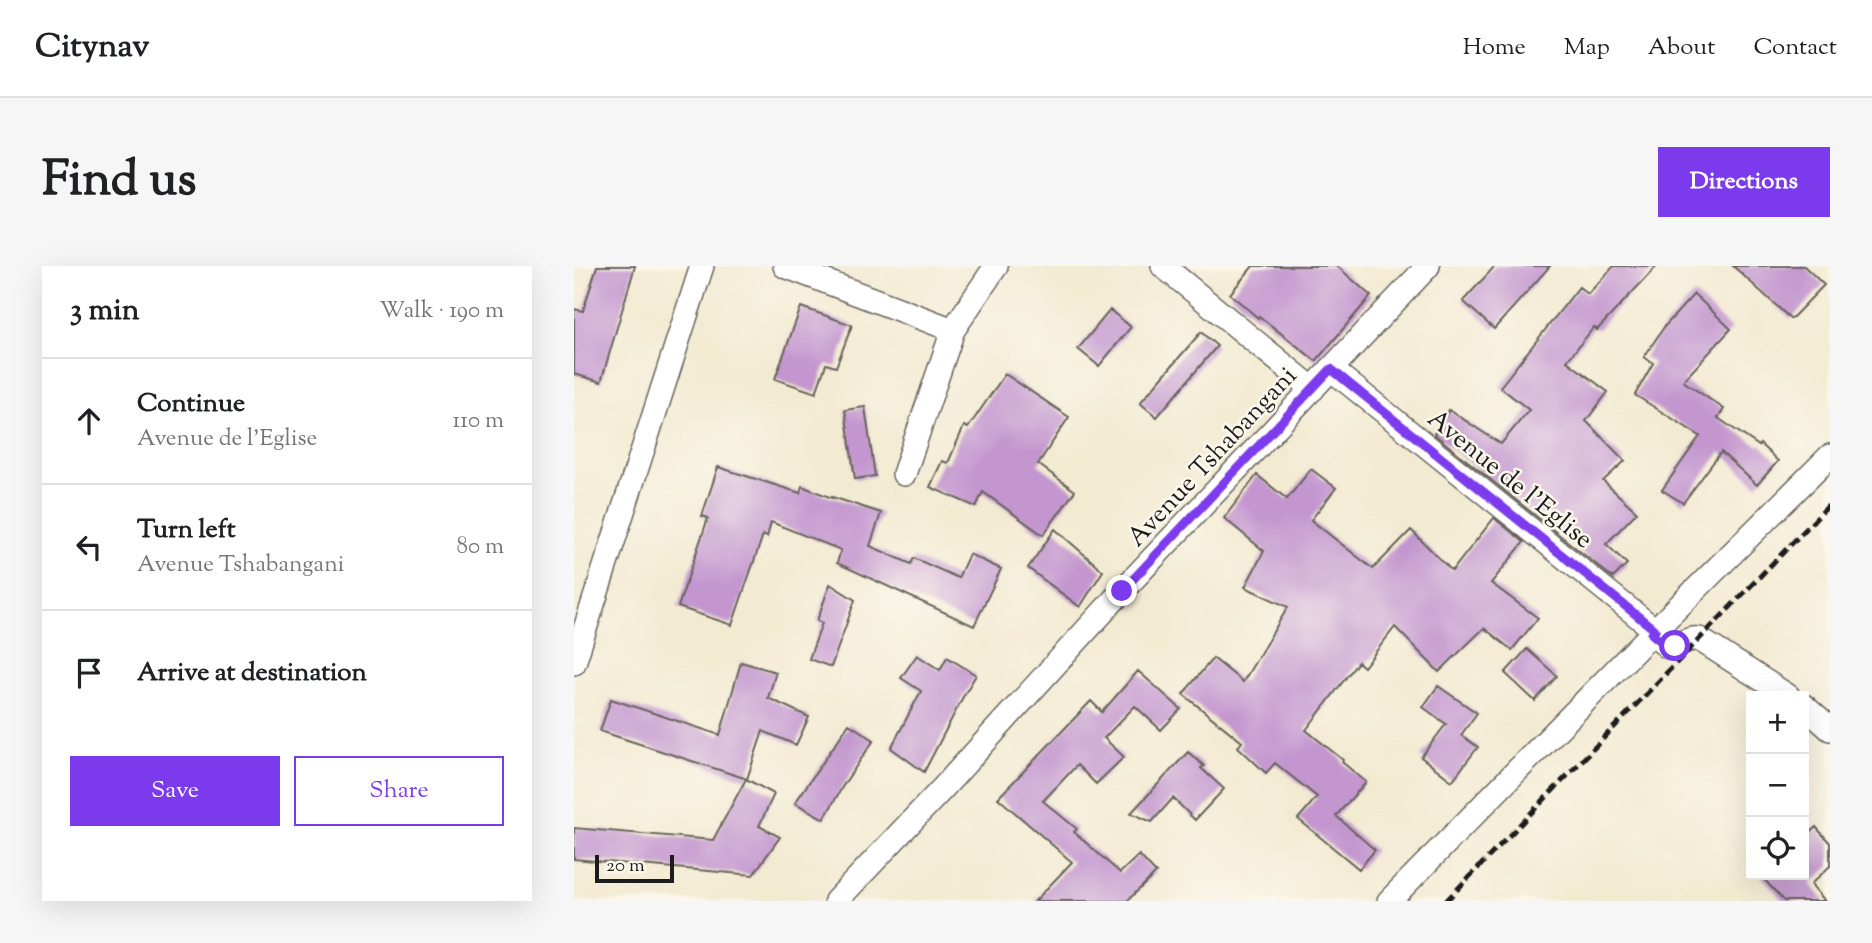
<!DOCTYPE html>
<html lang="en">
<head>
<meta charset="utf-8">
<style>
	:root { --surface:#fff; --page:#f6f6f6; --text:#202124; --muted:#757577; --line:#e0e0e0; --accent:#7c3aed }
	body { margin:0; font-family:"Sorts Mill Goudy",serif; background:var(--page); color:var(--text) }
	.controls { position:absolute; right:21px; bottom:21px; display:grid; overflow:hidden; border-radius:0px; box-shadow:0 7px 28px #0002 }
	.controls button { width:63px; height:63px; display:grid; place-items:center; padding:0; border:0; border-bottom:2px solid var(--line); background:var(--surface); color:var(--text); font:35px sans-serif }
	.scale { position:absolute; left:21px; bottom:18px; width:79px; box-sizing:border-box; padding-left:7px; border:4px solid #1c1c1c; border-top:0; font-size:19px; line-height:24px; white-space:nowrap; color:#1c1c1c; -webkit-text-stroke:5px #fbf7ec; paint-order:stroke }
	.stop { position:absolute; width:21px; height:21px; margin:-16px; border:5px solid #7c3aed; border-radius:50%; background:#fff }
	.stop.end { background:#7c3aed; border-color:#fff; box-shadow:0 2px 7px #0008 }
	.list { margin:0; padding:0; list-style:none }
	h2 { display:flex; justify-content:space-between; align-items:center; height:91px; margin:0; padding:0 28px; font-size:30px }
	h2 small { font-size:23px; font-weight:400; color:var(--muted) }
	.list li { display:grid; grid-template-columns:46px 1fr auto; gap:21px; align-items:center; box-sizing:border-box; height:126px; padding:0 28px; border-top:2px solid var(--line) }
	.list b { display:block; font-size:26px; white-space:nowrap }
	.list p { margin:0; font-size:23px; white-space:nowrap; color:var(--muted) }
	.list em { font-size:23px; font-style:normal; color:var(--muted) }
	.actions { display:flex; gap:14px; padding:21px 28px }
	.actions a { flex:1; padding:16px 0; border:2px solid var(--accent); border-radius:0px; text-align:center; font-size:24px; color:var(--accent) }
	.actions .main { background:var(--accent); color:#fff }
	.icon { flex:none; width:38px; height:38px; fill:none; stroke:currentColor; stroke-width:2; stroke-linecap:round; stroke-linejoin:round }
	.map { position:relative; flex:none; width:1256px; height:635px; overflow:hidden; border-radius:0px }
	header { display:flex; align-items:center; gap:42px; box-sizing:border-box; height:98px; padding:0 35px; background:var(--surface); border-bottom:2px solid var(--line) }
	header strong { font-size:33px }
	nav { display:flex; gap:38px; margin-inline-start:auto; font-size:24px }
	.intro { display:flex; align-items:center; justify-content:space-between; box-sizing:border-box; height:168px; padding:0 42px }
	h1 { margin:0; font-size:49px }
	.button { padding:18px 32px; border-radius:0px; background:var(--accent); color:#fff; font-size:24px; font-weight:700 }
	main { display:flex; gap:42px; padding:0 42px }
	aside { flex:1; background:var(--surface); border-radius:0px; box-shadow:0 7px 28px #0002 }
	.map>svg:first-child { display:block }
	.building { fill:#c396cf }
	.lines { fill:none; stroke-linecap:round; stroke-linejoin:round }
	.minor-casing { stroke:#67645c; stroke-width:26 }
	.minor { stroke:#fff; stroke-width:23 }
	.rail { stroke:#1c1c1c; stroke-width:5; stroke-dasharray:10 5; stroke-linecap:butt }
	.route { stroke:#7c3aed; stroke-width:9 }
	.labels { text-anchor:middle; stroke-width:5; stroke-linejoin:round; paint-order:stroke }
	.street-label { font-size:26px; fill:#1c1c1c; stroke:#fbf7ec }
</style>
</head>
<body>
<header>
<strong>Citynav</strong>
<nav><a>Home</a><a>Map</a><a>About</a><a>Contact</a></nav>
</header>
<div class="intro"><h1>Find us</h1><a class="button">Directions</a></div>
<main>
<aside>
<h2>3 min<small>Walk · 190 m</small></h2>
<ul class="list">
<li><svg class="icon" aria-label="ahead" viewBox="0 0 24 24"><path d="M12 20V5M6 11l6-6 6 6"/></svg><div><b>Continue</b><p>Avenue de l'Eglise</p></div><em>110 m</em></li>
<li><svg class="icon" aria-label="left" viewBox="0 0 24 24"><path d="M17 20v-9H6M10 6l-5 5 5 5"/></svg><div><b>Turn left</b><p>Avenue Tshabangani</p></div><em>80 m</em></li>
<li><svg class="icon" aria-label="arrive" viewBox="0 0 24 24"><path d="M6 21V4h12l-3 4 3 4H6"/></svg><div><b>Arrive at destination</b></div></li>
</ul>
<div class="actions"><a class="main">Save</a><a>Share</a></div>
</aside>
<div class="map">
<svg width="1256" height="635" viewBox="0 0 1256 635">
	<rect width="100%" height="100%" fill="#fbf7ec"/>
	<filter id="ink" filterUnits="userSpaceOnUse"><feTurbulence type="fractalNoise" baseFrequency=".0143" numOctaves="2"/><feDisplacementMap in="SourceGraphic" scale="14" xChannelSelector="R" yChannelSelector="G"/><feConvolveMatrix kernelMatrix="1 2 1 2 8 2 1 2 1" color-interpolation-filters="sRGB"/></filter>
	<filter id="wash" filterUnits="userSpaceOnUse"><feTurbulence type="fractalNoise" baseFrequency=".00686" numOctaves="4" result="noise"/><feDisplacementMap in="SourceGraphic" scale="28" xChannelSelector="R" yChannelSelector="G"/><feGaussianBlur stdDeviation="1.57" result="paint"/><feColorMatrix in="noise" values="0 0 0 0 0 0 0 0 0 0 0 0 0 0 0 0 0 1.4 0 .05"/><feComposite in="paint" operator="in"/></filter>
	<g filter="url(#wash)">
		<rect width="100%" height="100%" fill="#f3ead2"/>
		<g id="blocks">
			<!-- building -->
			<path class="building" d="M23,0H61L27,116L0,108V43L9,45Z
				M679,0H763L797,30L742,95L685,50L684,52L656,28Z
				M921,0H976L920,63L889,35Z
				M1040,0H1083L1023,64L1020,61L993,95L1034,126L1012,155L1051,195L1029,215L1063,246L1032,278L1053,298L1039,312L860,168L875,144L927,178L955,144L926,121L1005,21L1014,28Z
				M1159,0H1230L1250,19L1217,53Z
				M1120,28L1157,63L1109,115L1150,143L1144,152L1185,180L1186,178L1204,195L1183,219L1147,186L1109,237L1088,224L1126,170L1061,129L1079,97L1070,91L1090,61Z
				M227,41L278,59L262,101L252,98L242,127L201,113Z
				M536,44L557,61L525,100L504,83Z
				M627,66L643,80L583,151L566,137Z
				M431,108L495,151L464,198L501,225L469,269L409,226L402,241L356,221L368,195L374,197L390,160L394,162Z
				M291,141L301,210L281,213L271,144Z
				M144,201L226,227L228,220L258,232V231L307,247L296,280L337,298L340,292L384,312L395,288L427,303L400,360L263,297L267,284L197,256L193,271L189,269L158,359L104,341L134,252L128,250Z
				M737,203L762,222L737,254L799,303L837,264L878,305L920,252L950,276L917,317L964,352L938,384L910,362L865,406L821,361L790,401L784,396L732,464L769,494L768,496L792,516L762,550L801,584L785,603L724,553L743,531L701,497L692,507L664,481L668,476L609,428L639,392L669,416L714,341L671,321L690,285L650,252L683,209L713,233Z
				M481,263L529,305L506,341L454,302Z
				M256,318L281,334L257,401L235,393L248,357L243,355Z
				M953,383L983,410L961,435L931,407Z
				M343,389L366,404L373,391L402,409L390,429L350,506L317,482L347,425L327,412Z
				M167,396L202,406L194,432L235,451L222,479L189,465L173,513L26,465L37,433L146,469Z
				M564,405L607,443L587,464L561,440L530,472L550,491L522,518L503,499L469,535L503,563L500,566L546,607L565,589L582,607L553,635H461L498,596L424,532L517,435L528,446Z
				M864,420L903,447L887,469L904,481L878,515L847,491L872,458L849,441Z
				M275,458L300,474L270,518L250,553L221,537Z
				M614,486L630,500L627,502L650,523L621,554L599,532L578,556L557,547Z
				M172,513L200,528L185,560L206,571L179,609L0,593V562L139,574Z
				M1242,561L1256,577V600L1237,618L1251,635H1210L1186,609L1230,610V571Z"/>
		</g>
	</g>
	<g filter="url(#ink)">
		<use href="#blocks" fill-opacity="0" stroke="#67645c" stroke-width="2"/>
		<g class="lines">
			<defs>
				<path id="minor" d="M211,0L379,64
					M589,0L739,123
					M757,103L1081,364
					M330,208L379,64L422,0
					M1078,368L1094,381C1104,380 1115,371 1125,373L1214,430
					M0,397L128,0
					M1230,440L1256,463
					M262,635L369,522L548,325L854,0
					M815,635L1081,364L1256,190"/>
			</defs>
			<!-- minor casing -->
			<use href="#minor" class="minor-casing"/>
			<!-- minor -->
			<use href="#minor" class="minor"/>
			<!-- rail -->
			<path class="rail" d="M872,635L1256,238"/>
		</g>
	</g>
	<g class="lines" filter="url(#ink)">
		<!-- route -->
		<path class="route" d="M548,325L757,103L1081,364L1078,368L1094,381L1101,380"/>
	</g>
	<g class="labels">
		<!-- street labels -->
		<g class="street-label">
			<text transform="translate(637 190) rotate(-47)" y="9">Avenue Tshabangani</text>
			<text transform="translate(937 212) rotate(39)" y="9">Avenue de l'Eglise</text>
		</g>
	</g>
</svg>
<div class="controls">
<button>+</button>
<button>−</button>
<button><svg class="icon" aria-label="locate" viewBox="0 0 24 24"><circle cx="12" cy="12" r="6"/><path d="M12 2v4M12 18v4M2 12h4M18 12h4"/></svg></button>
</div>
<div class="scale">20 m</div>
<div class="stop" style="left:1101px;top:380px"></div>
<div class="stop end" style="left:548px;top:325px"></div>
</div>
</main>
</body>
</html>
